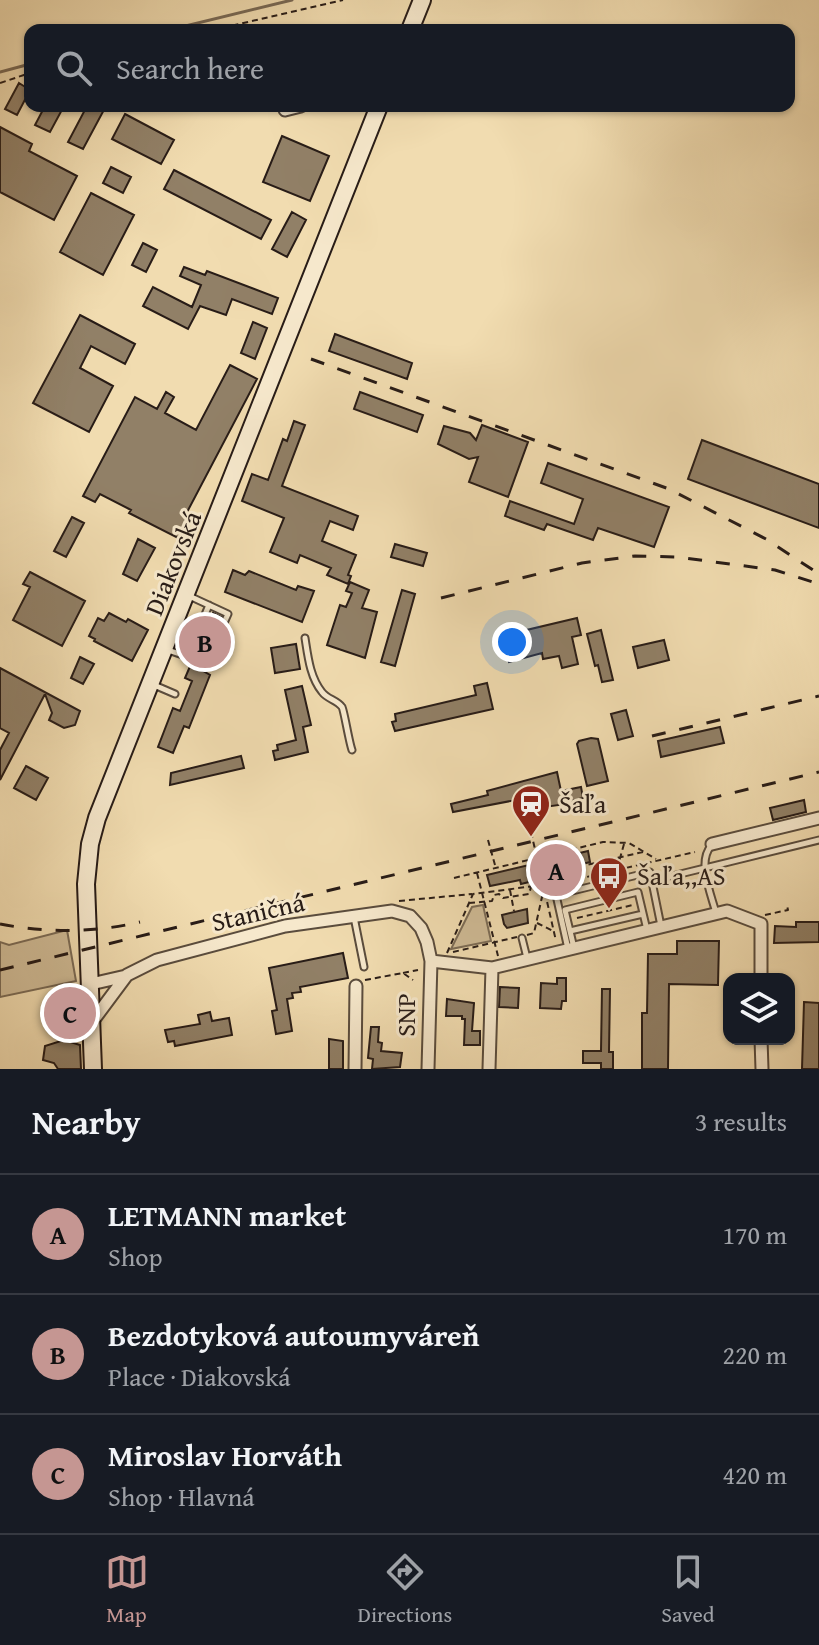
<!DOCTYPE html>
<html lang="en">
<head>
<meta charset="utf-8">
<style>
	:root { --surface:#171b24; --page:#242831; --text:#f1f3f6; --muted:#9ea1a6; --line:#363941; --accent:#c59692 }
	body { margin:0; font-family:"Gentium Book Plus",serif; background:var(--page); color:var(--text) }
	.controls { position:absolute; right:24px; bottom:24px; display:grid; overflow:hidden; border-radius:16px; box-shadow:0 2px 6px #0004 }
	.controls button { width:72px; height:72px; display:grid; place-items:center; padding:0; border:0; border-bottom:2px solid var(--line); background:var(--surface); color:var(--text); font:40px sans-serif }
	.you { position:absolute; left:512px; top:642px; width:28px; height:28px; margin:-20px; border:6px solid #fff; border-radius:50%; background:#1a73e8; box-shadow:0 0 0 12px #1a73e833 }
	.badge { display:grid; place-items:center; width:52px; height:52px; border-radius:50%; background:var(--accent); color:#111; font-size:26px; font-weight:700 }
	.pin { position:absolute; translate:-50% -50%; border:4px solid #fff; box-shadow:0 2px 8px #0006 }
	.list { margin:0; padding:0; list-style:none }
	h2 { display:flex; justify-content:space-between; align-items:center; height:104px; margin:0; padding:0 32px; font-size:34px }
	h2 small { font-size:26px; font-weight:400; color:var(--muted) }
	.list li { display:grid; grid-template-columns:52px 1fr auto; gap:24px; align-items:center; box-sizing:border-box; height:120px; padding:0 32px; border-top:2px solid var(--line) }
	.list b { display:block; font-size:30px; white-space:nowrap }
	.list p { margin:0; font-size:26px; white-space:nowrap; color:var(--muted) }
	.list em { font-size:26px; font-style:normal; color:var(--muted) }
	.icon { flex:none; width:44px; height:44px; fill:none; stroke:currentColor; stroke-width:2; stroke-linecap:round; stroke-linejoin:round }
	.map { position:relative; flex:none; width:819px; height:1069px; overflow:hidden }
	.search { position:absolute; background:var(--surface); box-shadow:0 2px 6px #0004; left:24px; right:24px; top:24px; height:88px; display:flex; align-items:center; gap:20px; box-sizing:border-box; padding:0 28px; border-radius:16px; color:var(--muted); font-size:30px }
	.sheet { height:464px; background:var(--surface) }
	nav { display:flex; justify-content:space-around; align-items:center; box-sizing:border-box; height:112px; border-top:2px solid var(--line); background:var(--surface); font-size:22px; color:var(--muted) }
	nav a { display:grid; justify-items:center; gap:4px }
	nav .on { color:var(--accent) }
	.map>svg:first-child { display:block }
	.green { fill:#cfbb96; stroke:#7c6c56; stroke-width:2 }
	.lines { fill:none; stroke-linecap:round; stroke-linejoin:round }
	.stream { stroke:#786854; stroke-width:3 }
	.building { fill:#918067; stroke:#281c17; stroke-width:2 }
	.lane-casing { stroke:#5a4c3d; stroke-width:9 }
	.street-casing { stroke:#5a4c3d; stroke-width:15 }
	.secondary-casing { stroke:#281c17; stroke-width:20 }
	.path { stroke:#281c17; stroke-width:2; stroke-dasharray:6 4; stroke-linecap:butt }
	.lane { stroke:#f6e8cc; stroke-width:5 }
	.street { stroke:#f6e8cc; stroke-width:11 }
	.secondary { stroke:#f6e8cc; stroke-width:16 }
	.rail { stroke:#281c17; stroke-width:3; stroke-dasharray:14 14; stroke-linecap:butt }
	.labels { text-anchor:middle; stroke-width:6; stroke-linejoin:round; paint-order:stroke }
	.street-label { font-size:26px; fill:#281c17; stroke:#f6e8cc }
	.poi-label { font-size:26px; fill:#281c17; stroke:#f6e8cc; text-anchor:start }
</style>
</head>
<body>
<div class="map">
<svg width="819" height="1069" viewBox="0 0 819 1069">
	<rect width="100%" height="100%" fill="#f1dcb0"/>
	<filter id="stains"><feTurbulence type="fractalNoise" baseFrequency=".0025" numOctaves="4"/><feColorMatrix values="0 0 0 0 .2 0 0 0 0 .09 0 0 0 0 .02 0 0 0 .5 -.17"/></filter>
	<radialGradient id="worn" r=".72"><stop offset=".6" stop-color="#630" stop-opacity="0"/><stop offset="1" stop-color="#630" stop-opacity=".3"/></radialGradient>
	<!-- green -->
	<path class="green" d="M483,905L491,941L451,949L472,907Z
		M67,930L76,981L0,997V942L9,945Z"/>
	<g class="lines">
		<!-- stream -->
		<path class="stream" d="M169,30L292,0
			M0,72L30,64"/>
	</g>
	<!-- building -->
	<path class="building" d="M19,83L30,90L17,115L5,109Z
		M45,106H64L50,132L35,125Z
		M87,106H106L83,149L68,142Z
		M125,114L174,140L161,164L112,139Z
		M0,127L32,144L29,151L77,176L54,220L0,192Z
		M282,136L329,156L310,201L263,182Z
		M111,167L131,177L123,193L103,183Z
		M174,170L271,220L261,239L164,189Z
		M91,193L134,215L103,275L60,252Z
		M292,212L306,220L287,257L272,249Z
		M143,243L157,250L146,272L132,265Z
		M184,267L205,275L207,271L278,298L272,314L232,299L226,315L200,306L188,329L143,306L153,287L192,307L201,285L180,276Z
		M80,315L135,344L125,364L91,346L80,368L113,386L89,432L33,403Z
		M253,322L267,328L255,359L241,353Z
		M335,334L412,363L407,379L329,351Z
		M230,365L257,379L185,516L189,518L178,538L129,513L131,510L100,494L95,502L83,496L135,397L157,409L166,392L174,397L165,413L196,430Z
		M360,392L423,415L417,432L354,409Z
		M294,421L305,425L282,486L358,516L353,530L330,521L322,541L356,555L348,575L351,576L348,584L327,575L331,568L300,555L297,563L270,552L284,518L242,501L252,474L268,480L283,439L287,441Z
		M482,425L528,442L508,497L469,482L478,457L469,459L438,444L444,426L470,433L476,440Z
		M702,440L819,484V528L688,479Z
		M548,463L669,507L654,547L598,528L593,540L547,524L544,530L505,516L510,501L574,524L583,499L541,483Z
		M72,517L84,523L66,557L54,551Z
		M138,539L155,548L137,581L123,574Z
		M395,544L427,553L423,566L391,557Z
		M233,570L245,575L249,571L296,590L298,586L314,591L302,622L225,592Z
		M30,572L85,601L62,646L13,620L30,587L23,584Z
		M350,582L369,590L362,608L377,612L365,658L327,645L340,605L346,607L352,593L346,591Z
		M402,590L415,594L395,666L381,662Z
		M109,613L126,622L128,619L148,630L132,661L94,641L95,639L89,636L98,618L104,621Z
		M213,613L221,617L203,656L195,653Z
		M577,618L581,635L572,637L578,664L562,668L559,656L543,659L542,653L509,662L507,652L500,654L497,637Z
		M601,630L613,680L602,682L598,665L595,666L587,634Z
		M664,640L669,660L638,668L633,647Z
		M296,644L300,669L275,673L271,648Z
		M80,657L94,664L83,684L71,678Z
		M191,664L210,675L189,728L184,726L173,753L158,747L173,708L180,711L192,681L185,678Z
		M0,668L80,711L75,725L64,728L49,720L52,713L45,694L0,780V750L9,733L0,728Z
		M487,683L493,709L395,731L392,722L396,721L395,714L476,695L474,686Z
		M302,686L311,725L303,727L308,752L275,760L273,751L278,750L277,745L296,740L285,690Z
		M626,710L633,736L618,740L611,714Z
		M720,727L724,743L661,757L658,741Z
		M591,738L598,739L608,781L587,786L577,744L579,741Z
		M241,756L244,768L170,785L171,773Z
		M26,766L48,778L36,800L14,788Z
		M557,772L561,791L581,787L583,798L566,802V804L545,807L542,795L453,812L451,804L488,795L487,791Z
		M804,800L806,812L773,820L770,808Z
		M588,851L590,862L564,869L565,873L521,884L520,880L490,886L487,875Z
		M527,909L528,923L507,928L504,924L502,915Z
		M796,922H819V942L774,943L775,926L796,927Z
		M677,941H719L718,985L669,984L668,1069H642V1013H647L648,954H677Z
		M343,953L348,978L300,987L301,992L292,993L293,998L287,999L292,1031L276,1034L272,1011L277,1010L269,968Z
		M557,978H566V1001H562L561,1009L540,1008L541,983L557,984Z
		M500,987L519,988L518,1008L499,1007Z
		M602,989H610L609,1052H613V1069H601V1063H583V1051H601Z
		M447,999L474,1003L472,1031H480V1045H464L465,1019H462V1016H446Z
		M804,1002L819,1003V1069H802Z
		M210,1012L212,1021L229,1018L232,1035L175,1046L174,1041L168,1042L165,1030L200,1024L198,1015Z
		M371,1027H379L378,1042L382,1043L381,1051L402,1053L400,1067L372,1069L373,1059L368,1058Z
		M329,1039L343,1041V1069H329Z
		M64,1040L80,1045L81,1069H58L54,1063L43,1060L45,1046Z"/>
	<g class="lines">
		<defs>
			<path id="lane" d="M381,30H385
				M305,638C308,657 310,677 322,692C327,699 337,700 342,707C344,710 349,742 352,750
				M165,649L206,663L228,614L187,595
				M187,657L209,605
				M154,685L175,694
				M711,846C697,862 711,894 716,913
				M668,877L819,840
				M354,917L364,967
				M570,931L643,914
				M522,938L527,958
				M574,948L565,910L638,892L647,930
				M568,949L556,895L650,872L661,926"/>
			<path id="street" d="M285,110L301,106
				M712,844L819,818
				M431,961L492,968L727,911L761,924V979
				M91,984L126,976
				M92,1022L127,975L157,960L285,926L392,911L410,916L421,928L427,942L431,961L428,1069
				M761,1039L762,1069
				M355,1069L356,986
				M489,1069L492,968"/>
			<path id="secondary" d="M410,30L422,0
				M93,1069L86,884L90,844L97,818L379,106"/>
		</defs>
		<!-- lane casing -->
		<use href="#lane" class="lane-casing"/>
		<!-- street casing -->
		<use href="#street" class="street-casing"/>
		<!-- secondary casing -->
		<use href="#secondary" class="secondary-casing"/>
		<!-- path -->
		<path class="path" d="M213,30L343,0
			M0,83L30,73
			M531,832L537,858
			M488,840L495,865
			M617,869L624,844
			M477,873L498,956
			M454,878L603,842L629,843L656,859
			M565,882L582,866L643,852
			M536,886L546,897L556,941
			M510,890L514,911
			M399,901L472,894
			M469,903L492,901L494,895L499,894L503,898L529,894L531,887
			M765,915L788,910L787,906
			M577,918L633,905
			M537,923L553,931
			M527,935L534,933L546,879
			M453,952L517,937
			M447,953L473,894L565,882L695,852
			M403,973L418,970
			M365,980L403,973L413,980"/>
		<!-- lane -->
		<use href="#lane" class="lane"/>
		<!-- street -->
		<use href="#street" class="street"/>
		<!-- secondary -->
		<use href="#secondary" class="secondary"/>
		<!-- rail -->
		<path class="rail" d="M311,359L669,489L766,539L819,574
			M441,598L582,563L635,556L677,557L775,570L819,584
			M652,736L819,696
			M0,924C47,933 93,933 140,922
			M0,970L819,772"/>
	</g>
	<!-- icons -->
	<defs>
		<symbol id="station-pin" viewBox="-11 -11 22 30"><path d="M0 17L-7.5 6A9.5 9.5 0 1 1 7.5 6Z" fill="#8f2418" stroke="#f6e8cc"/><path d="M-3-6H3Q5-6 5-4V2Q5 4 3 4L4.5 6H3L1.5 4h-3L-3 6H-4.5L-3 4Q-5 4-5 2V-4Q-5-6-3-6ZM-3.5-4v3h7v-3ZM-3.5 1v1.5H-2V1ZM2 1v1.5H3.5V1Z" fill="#fff"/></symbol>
		<symbol id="bus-pin" viewBox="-11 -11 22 30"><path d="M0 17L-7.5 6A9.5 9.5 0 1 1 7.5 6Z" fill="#8f2418" stroke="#f6e8cc"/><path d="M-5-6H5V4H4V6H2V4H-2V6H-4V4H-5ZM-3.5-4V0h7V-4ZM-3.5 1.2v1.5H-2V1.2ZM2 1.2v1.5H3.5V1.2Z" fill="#fff"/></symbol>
	</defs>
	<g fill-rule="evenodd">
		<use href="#station-pin" x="509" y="782" width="44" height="60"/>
		<use href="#bus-pin" x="587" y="854" width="44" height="60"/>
	</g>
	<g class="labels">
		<!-- street labels -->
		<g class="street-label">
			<text transform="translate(173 563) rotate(-68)" y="9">Diakovská</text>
			<text transform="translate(258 912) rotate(-13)" y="9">Staničná</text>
			<text transform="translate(406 1015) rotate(-90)" y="9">SNP</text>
		</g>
		<!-- poi labels -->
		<g class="poi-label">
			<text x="559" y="813">Šaľa</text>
			<text x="637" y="885">Šaľa,,AS</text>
		</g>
	</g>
	<rect width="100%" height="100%" filter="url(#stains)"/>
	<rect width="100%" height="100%" fill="url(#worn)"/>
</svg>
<div class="controls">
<button><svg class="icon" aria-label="layers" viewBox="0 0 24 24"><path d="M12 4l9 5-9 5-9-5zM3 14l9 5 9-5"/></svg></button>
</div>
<div class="you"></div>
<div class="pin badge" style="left:556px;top:870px">A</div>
<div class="pin badge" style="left:205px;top:642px">B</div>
<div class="pin badge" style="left:70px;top:1013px">C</div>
<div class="search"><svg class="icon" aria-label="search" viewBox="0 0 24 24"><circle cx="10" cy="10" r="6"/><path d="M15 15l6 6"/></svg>Search here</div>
</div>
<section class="sheet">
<h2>Nearby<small>3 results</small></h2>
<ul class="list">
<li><span class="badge">A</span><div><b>LETMANN market</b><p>Shop</p></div><em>170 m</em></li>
<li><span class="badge">B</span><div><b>Bezdotyková autoumyváreň</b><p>Place · Diakovská</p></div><em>220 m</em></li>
<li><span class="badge">C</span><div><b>Miroslav Horváth</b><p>Shop · Hlavná</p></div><em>420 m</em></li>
</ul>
</section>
<nav>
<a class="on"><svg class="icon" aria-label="map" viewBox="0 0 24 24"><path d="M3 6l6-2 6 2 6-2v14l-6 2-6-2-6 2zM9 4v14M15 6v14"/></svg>Map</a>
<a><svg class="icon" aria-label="directions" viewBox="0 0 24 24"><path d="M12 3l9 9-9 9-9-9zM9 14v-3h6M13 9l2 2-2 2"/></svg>Directions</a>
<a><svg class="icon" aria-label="saved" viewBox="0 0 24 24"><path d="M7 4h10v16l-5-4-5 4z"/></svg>Saved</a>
</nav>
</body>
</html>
